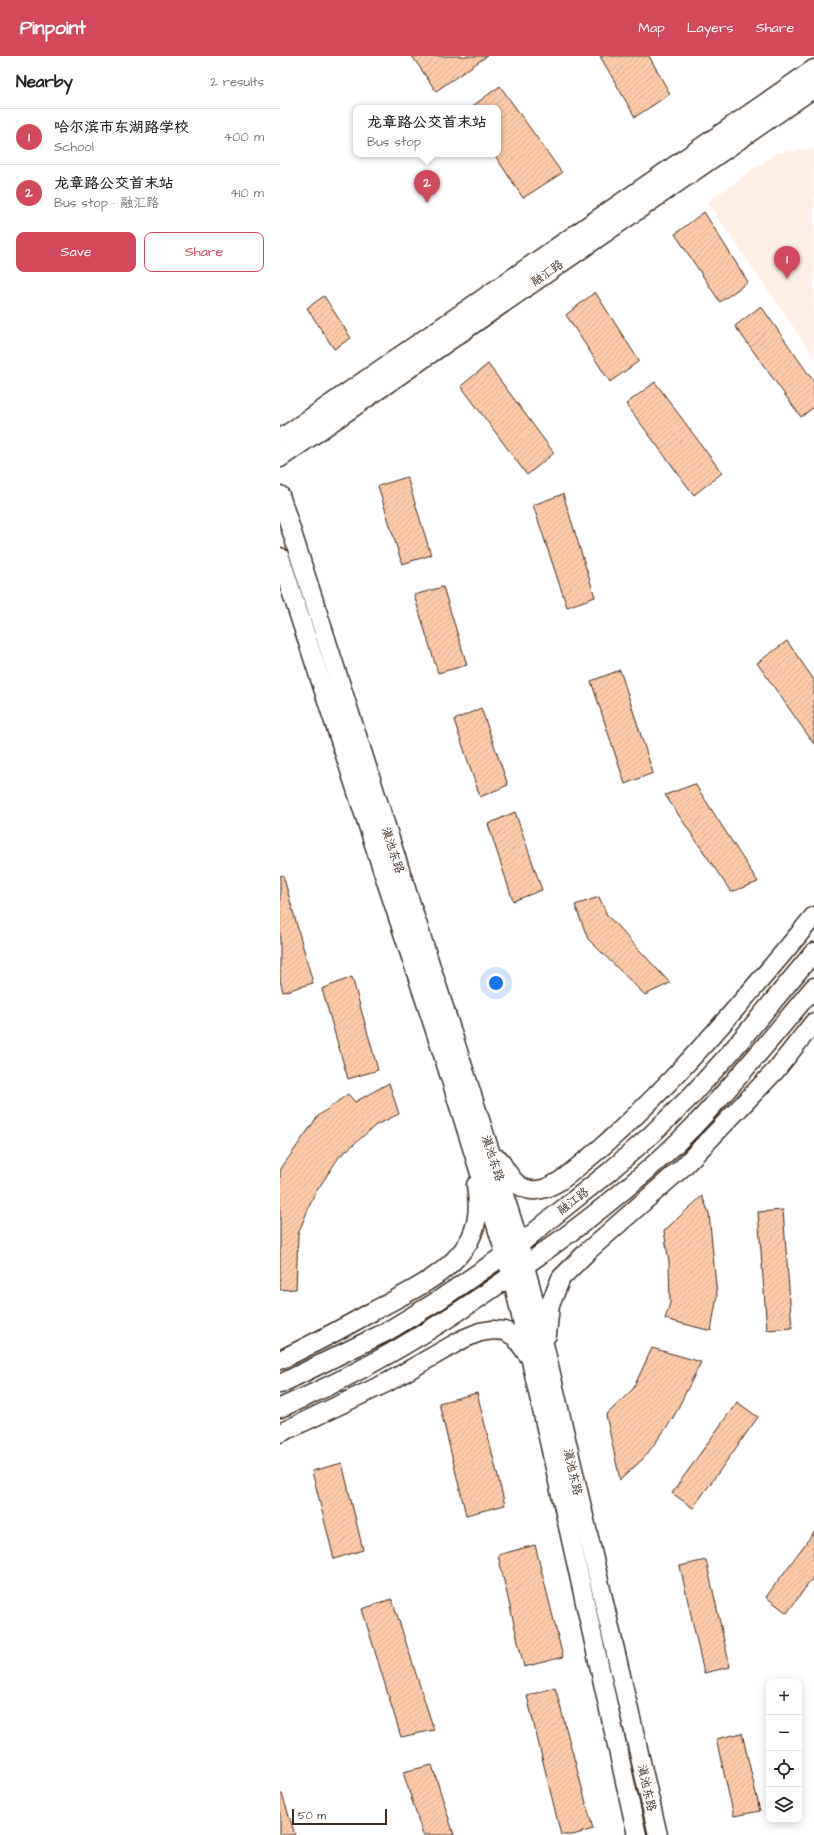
<!DOCTYPE html>
<html lang="en">
<head>
<meta charset="utf-8">
<style>
	:root { --surface:#fff; --page:#f2f2f2; --text:#222; --muted:#767676; --line:#e0e0e0; --accent:#d1495b }
	body { margin:0; font-family:"Architects Daughter","LXGW WenKai TC",sans-serif; background:var(--page); color:var(--text) }
	.controls { position:absolute; right:12px; bottom:12px; display:grid; overflow:hidden; border-radius:8px; box-shadow:0 2px 10px #0003 }
	.controls button { width:36px; height:36px; display:grid; place-items:center; padding:0; border:0; border-bottom:1px solid var(--line); background:var(--surface); color:var(--text); font:20px sans-serif }
	.scale { position:absolute; left:12px; bottom:10px; width:95px; box-sizing:border-box; padding-left:4px; border:2px solid #3b2a1e; border-top:0; font-size:11px; line-height:14px; white-space:nowrap; color:#3b2a1e; -webkit-text-stroke:3px #fff; paint-order:stroke }
	.you { position:absolute; left:216px; top:927px; width:14px; height:14px; margin:-10px; border:3px solid #fff; border-radius:50%; background:#1a73e8; box-shadow:0 0 0 6px #1a73e833 }
	.badge { display:grid; place-items:center; width:26px; height:26px; border-radius:50%; background:var(--accent); color:#fff; font-size:13px; font-weight:700 }
	.pin { position:absolute; translate:-50% -33px; filter:drop-shadow(0 1px 2px #0008) }
	.pin::after { content:''; position:absolute; top:21px; width:14px; height:12px; background:inherit; clip-path:polygon(0 0,100% 0,50% 100%) }
	.popup { position:absolute; left:73px; top:49px; width:148px; height:52px; box-sizing:border-box; display:grid; place-content:center; border-radius:8px; background:var(--surface); filter:drop-shadow(0 1px 3px #0005); font-size:13px; white-space:nowrap; color:var(--muted) }
	.popup b { font-size:15px; color:var(--text) }
	.popup::after { content:''; position:absolute; left:50%; top:100%; margin-left:-8px; border:8px solid transparent; border-top-color:var(--surface) }
	.list { margin:0; padding:0; list-style:none }
	h2 { display:flex; justify-content:space-between; align-items:center; height:52px; margin:0; padding:0 16px; font-size:17px }
	h2 small { font-size:13px; font-weight:400; color:var(--muted) }
	.list li { display:grid; grid-template-columns:26px 1fr auto; gap:12px; align-items:center; box-sizing:border-box; height:56px; padding:0 16px; border-top:1px solid var(--line) }
	.list b { display:block; font-size:15px; white-space:nowrap }
	.list p { margin:0; font-size:13px; white-space:nowrap; color:var(--muted) }
	.list em { font-size:13px; font-style:normal; color:var(--muted) }
	.actions { display:flex; gap:8px; padding:12px 16px }
	.actions a { flex:1; padding:9px 0; border:1px solid var(--accent); border-radius:8px; text-align:center; font-size:14px; color:var(--accent) }
	.actions .main { background:var(--accent); color:#fff }
	.icon { flex:none; width:22px; height:22px; fill:none; stroke:currentColor; stroke-width:2; stroke-linecap:round; stroke-linejoin:round }
	.map { position:relative; flex:none; width:534px; height:1779px; overflow:hidden }
	header { display:flex; align-items:center; gap:24px; box-sizing:border-box; height:56px; padding:0 20px; background:var(--accent); color:#fff }
	header strong { font-size:19px }
	nav { display:flex; gap:22px; margin-inline-start:auto; font-size:14px }
	main { display:flex }
	aside { flex:1; background:var(--surface) }
	.map>svg:first-child { display:block }
	.built { fill:#feefe6 }
	.building { fill:url(#building-hatch); stroke:#3b2a1e }
	.lines { fill:none; stroke-linecap:round; stroke-linejoin:round }
	.secondary-casing { stroke:#3b2a1e; stroke-width:21 }
	.secondary { stroke:#fff; stroke-width:18 }
	.labels { text-anchor:middle; stroke-width:3; stroke-linejoin:round; paint-order:stroke }
	.street-label { font-size:12px; fill:#3b2a1e; stroke:#fff }
</style>
</head>
<body>
<header>
<strong>Pinpoint</strong>
<nav><a>Map</a><a>Layers</a><a>Share</a></nav>
</header>
<main>
<aside>
<h2>Nearby<small>2 results</small></h2>
<ul class="list">
<li><span class="badge">1</span><div><b>哈尔滨市东湖路学校</b><p>School</p></div><em>400 m</em></li>
<li><span class="badge">2</span><div><b>龙章路公交首末站</b><p>Bus stop · 融汇路</p></div><em>410 m</em></li>
</ul>
<div class="actions"><a class="main">Save</a><a>Share</a></div>
</aside>
<div class="map">
<svg width="534" height="1779" viewBox="0 0 534 1779">
	<defs>
		<pattern id="building-hatch" width="6" height="6" patternUnits="userSpaceOnUse"><rect width="6" height="6" fill="#fbcaaa"/><path d="M-1 1l2-2M0 6l6-6M5 7l2-2" fill="none" stroke="#d8ae92"/></pattern>
	</defs>
	<rect width="100%" height="100%" fill="#fff"/>
	<filter id="ink" filterUnits="userSpaceOnUse"><feTurbulence type="fractalNoise" baseFrequency=".025" numOctaves="2"/><feDisplacementMap in="SourceGraphic" scale="8" xChannelSelector="R" yChannelSelector="G"/><feConvolveMatrix kernelMatrix="1 2 1 2 8 2 1 2 1" color-interpolation-filters="sRGB"/></filter>
	<g filter="url(#ink)">
		<!-- built -->
		<path class="built" d="M534,92V301L427,146L496,97Z"/>
		<!-- building -->
		<path class="building" d="M132,0H207L156,35Z
			M320,0H369L390,38L355,61Z
			M220,30L282,117L243,142L214,98H218V52H190Z
			M424,156L468,226L440,246L395,178Z
			M315,236L359,305L330,326L286,259Z
			M44,240L71,282L54,293L27,252Z
			M481,250L534,326V351L521,361L455,270Z
			M208,308L274,397L247,419L181,330Z
			M375,326L442,417L414,439L346,348Z
			M127,421L151,499L122,508L98,430Z
			M283,438L315,541L287,551L253,449Z
			M163,531L187,609L158,617L134,539Z
			M507,585L534,624V688L477,607Z
			M340,614L373,717L345,728L311,625Z
			M201,652L228,729L200,741L174,664Z
			M415,728L478,826L451,836L385,739Z
			M235,756L262,834L233,845L208,768Z
			M3,819L33,927L3,936L0,924V820Z
			M319,841L327,859L390,927L365,939L308,883L295,849Z
			M72,921L98,1014L68,1023L42,933Z
			M109,1027L119,1058L96,1069L59,1101L34,1139L18,1178L16,1233L0,1234V1114L38,1060L68,1038L75,1046Z
			M422,1140L429,1157L437,1240L431,1275L385,1263L390,1247L389,1206L384,1175Z
			M503,1154L512,1272L487,1274L478,1156Z
			M372,1292L421,1306L392,1364L364,1402L340,1424L326,1359L353,1333Z
			M197,1337L225,1449L186,1459L159,1347Z
			M457,1346L478,1361L413,1452L392,1437Z
			M62,1407L83,1494L54,1503L32,1415Z
			M534,1476V1520L507,1557L486,1541Z
			M255,1489L283,1601L244,1611L218,1499Z
			M426,1504L450,1611L424,1617L400,1510Z
			M112,1543L154,1674L121,1681L82,1553Z
			M275,1631L313,1773L293,1779H281L247,1640Z
			M462,1677L480,1755L454,1760L436,1683Z
			M152,1709L174,1779H143L123,1716Z
			M0,1738H2L15,1779H0Z"/>
		<g class="lines">
			<defs>
				<path id="secondary" d="M0,383L534,13
					M0,402L534,32
					M0,439L234,1170L252,1236L378,1779
					M0,501L164,1002L232,1220L357,1779
					M219,1103C228,1117 237,1136 256,1134C273,1133 288,1119 300,1109C332,1084 360,1056 388,1027C440,973 487,917 534,860
					M267,1279L270,1249L281,1222L309,1194L403,1111L496,1014L534,966
					M0,1304C33,1288 65,1271 97,1253C129,1236 170,1218 189,1185C199,1167 199,1149 196,1129
					M0,1328L106,1276L159,1244L239,1189L269,1164L329,1116L372,1078L411,1040L450,997L534,896
					M0,1352C93,1313 180,1258 261,1198C314,1160 366,1119 412,1072C455,1027 494,979 534,931
					M0,1377L108,1326L183,1283L200,1276L213,1274L225,1275L235,1281L248,1299"/>
			</defs>
			<!-- secondary casing -->
			<use href="#secondary" class="secondary-casing"/>
			<!-- secondary -->
			<use href="#secondary" class="secondary"/>
		</g>
	</g>
	<g class="labels">
		<!-- street labels -->
		<g class="street-label">
			<text transform="translate(267 217) rotate(-35)" y="4">融汇路</text>
			<text transform="translate(113 794) rotate(72)" y="4">滇池东路</text>
			<text transform="translate(213 1102) rotate(72)" y="4">滇池东路</text>
			<text transform="translate(293 1145) rotate(-38)" y="4">融江路</text>
			<text transform="translate(293 1416) rotate(77)" y="4">滇池东路</text>
			<text transform="translate(367 1732) rotate(77)" y="4">滇池东路</text>
		</g>
	</g>
</svg>
<div class="controls">
<button>+</button>
<button>−</button>
<button><svg class="icon" aria-label="locate" viewBox="0 0 24 24"><circle cx="12" cy="12" r="6"/><path d="M12 2v4M12 18v4M2 12h4M18 12h4"/></svg></button>
<button><svg class="icon" aria-label="layers" viewBox="0 0 24 24"><path d="M12 4l9 5-9 5-9-5zM3 14l9 5 9-5"/></svg></button>
</div>
<div class="scale">50 m</div>
<div class="you"></div>
<div class="pin badge" style="left:507px;top:223px">1</div>
<div class="pin badge" style="left:147px;top:147px">2</div>
<div class="popup"><b>龙章路公交首末站</b>Bus stop</div>
</div>
</main>
</body>
</html>
